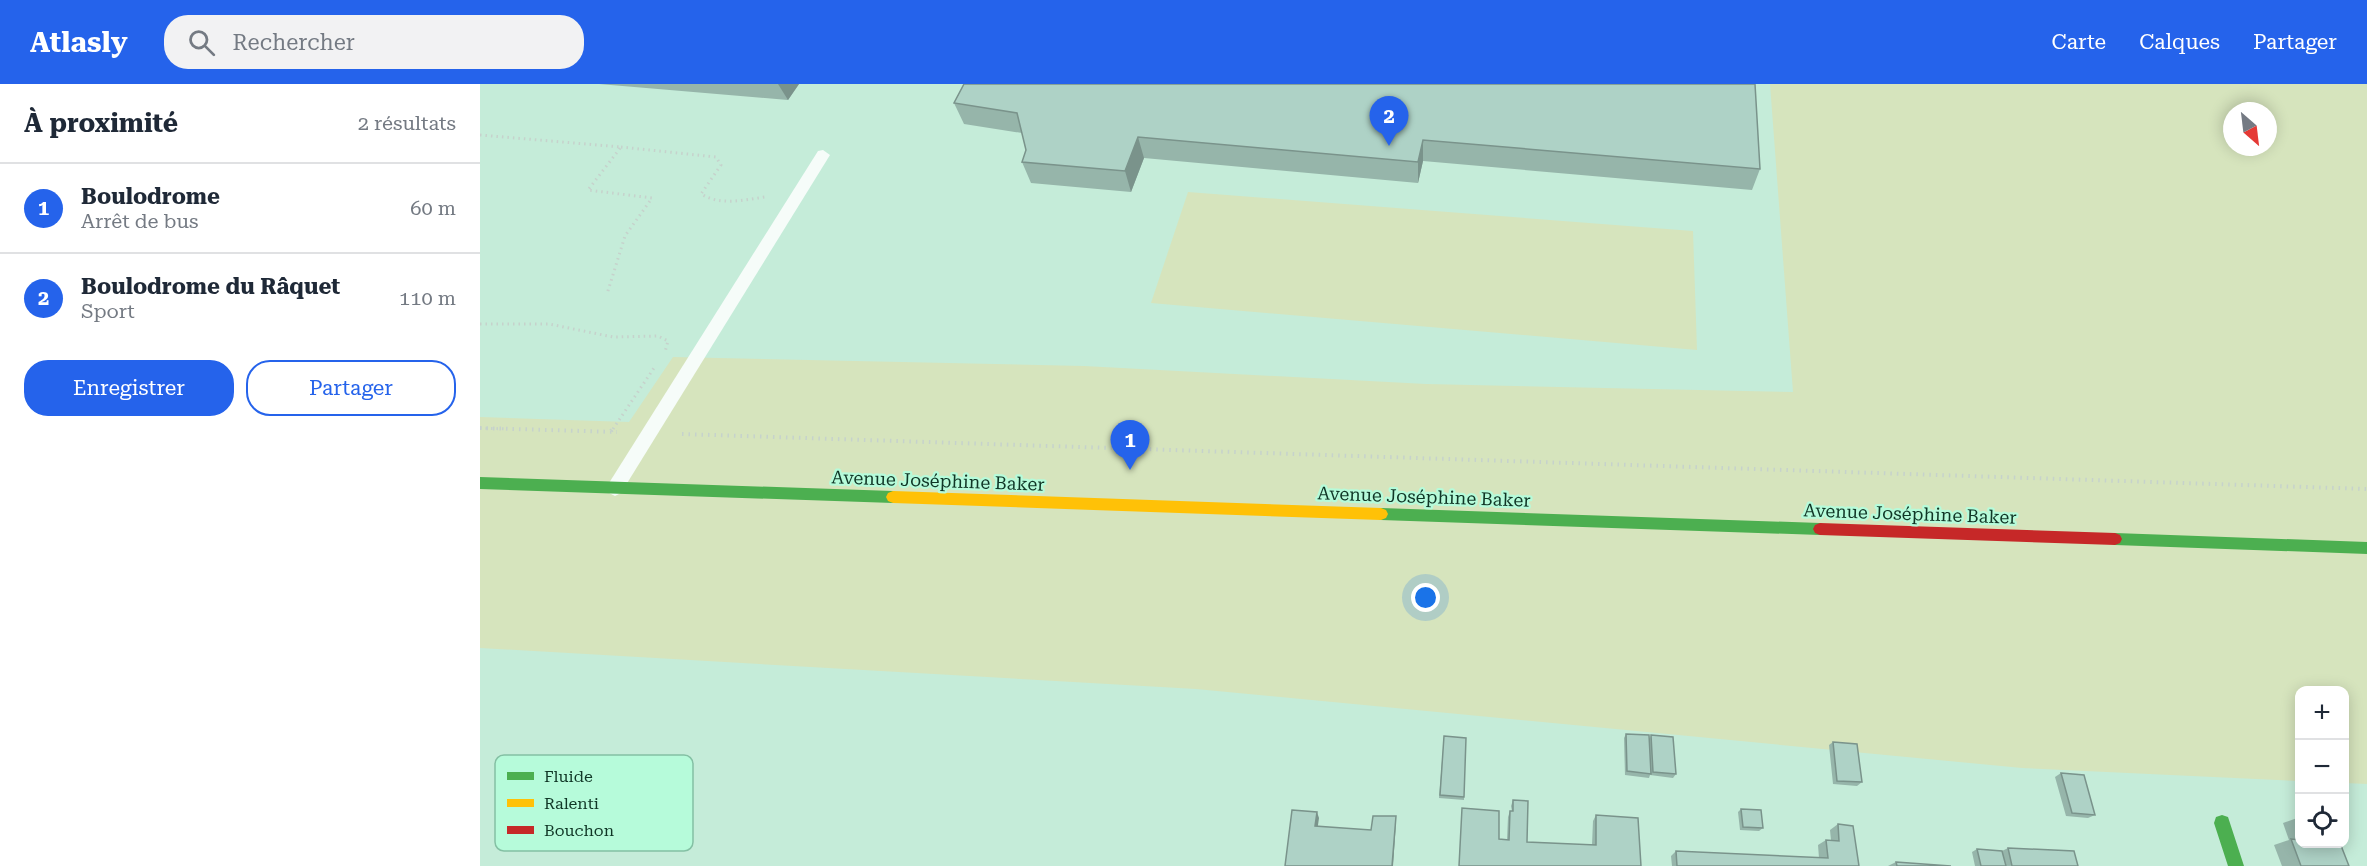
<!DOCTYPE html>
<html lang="fr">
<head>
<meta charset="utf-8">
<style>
	:root { --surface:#fff; --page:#f2f2f3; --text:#1f2937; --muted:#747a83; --line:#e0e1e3; --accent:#2563eb }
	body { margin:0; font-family:"Roboto Serif",serif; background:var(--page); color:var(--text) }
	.controls { position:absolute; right:18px; bottom:18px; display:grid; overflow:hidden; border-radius:12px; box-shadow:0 3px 15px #0003 }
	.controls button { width:54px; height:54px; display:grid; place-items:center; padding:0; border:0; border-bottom:2px solid var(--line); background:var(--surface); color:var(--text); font:30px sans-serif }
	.compass { position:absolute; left:1743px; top:18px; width:54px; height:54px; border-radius:50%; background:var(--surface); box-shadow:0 3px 15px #0003; rotate:152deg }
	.you { position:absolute; left:946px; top:514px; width:21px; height:21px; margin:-15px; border:4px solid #fff; border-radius:50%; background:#1a73e8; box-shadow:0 0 0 9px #1a73e833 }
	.badge { display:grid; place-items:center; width:39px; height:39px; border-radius:50%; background:var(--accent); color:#fff; font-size:20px; font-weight:700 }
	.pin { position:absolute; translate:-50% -50px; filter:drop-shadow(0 2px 3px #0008) }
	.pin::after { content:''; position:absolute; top:32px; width:21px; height:18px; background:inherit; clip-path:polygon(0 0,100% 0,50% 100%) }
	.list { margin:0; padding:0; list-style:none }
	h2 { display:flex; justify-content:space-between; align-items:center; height:78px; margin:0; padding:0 24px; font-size:26px }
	h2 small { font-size:20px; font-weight:400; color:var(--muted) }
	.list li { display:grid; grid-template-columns:39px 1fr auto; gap:18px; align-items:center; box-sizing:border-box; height:90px; padding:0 24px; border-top:2px solid var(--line) }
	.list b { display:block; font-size:22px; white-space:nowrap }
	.list p { margin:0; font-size:20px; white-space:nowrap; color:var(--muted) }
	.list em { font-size:20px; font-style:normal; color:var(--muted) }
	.actions { display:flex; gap:12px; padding:18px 24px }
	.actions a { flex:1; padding:14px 0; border:2px solid var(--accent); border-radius:24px; text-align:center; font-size:21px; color:var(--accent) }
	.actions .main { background:var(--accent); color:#fff }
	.icon { flex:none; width:33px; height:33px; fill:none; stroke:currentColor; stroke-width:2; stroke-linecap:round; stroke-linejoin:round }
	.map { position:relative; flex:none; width:1887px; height:782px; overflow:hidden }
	header { display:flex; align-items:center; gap:36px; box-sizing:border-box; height:84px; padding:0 30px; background:var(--accent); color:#fff }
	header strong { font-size:28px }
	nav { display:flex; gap:33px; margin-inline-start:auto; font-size:21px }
	.search { width:420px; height:54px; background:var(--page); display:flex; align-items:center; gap:15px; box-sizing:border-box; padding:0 21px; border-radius:24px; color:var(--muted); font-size:22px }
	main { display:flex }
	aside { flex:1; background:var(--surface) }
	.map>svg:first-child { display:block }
	.green { fill:#d6e4bd; fill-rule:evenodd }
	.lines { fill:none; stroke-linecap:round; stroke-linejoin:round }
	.path-far1 { stroke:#c6d2cc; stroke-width:3; stroke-dasharray:1.5 4; stroke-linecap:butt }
	.path { stroke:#c6d2cc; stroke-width:4; stroke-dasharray:1.5 5; stroke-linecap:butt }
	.lane { fill:#f6fcf9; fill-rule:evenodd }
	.fast { fill:#4caf50; fill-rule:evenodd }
	.slow { fill:#ffc107; fill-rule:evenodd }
	.jam { fill:#c62828; fill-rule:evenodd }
	.wall { fill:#96b5aa }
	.shaded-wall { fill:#7a938b }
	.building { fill:#aed2c6; stroke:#7a938b; stroke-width:1.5 }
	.labels { text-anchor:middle; stroke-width:4.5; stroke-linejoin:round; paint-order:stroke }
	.street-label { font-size:18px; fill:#103626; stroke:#b6fbda }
	.key { fill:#b6fbda; stroke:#84c0a4; stroke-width:1.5 }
	.key-label { font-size:16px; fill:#103626 }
</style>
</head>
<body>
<header>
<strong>Atlasly</strong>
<div class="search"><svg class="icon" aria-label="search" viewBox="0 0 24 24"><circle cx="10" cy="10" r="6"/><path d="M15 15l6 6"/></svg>Rechercher</div>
<nav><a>Carte</a><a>Calques</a><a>Partager</a></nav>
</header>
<main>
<aside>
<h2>À proximité<small>2 résultats</small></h2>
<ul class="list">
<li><span class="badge">1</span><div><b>Boulodrome</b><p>Arrêt de bus</p></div><em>60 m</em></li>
<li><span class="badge">2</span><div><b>Boulodrome du Râquet</b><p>Sport</p></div><em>110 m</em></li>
</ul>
<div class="actions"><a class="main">Enregistrer</a><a>Partager</a></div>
</aside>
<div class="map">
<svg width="1887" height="782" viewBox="0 0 1887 782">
	<rect width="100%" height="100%" fill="#c5ecd9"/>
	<!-- green -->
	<path class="green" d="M1290,0H1887V700L1865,699L1864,606H1820L1819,697L1542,684L716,605L0,564V333L149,338L193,273L604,282L946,300L1313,308ZM1752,27H1788V63H1752Z
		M708,108L1213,147L1217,266L671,219Z"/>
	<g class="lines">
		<!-- path-far1 -->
		<path class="path-far1" d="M0,51L141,63L108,106L172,114L145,152L127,210
			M141,63L236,73L241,81L221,110C241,122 263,116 285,113
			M0,240H69L133,253L178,252L188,257L185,268
			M0,344L27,345
			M133,345L174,284"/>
		<!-- path -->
		<path class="path" d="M0,344L137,348
			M131,347L134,343
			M202,350L1887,405"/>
		<!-- lane -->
		<path class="lane" d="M343,66L350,71L141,409L135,412L129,409L126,404L129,399L338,67Z"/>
		<!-- fast -->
		<path class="fast" d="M0,393L413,407L418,409L420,413L418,417L413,419L0,405Z
			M901,424L1340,439L1345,441L1347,445L1345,449L1340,451L901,436L896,434L894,430L896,426Z
			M1635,449L1887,458V470L1635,461L1630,459L1628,455L1630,451Z
			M1742,731L1748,733L1764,782H1748L1734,739L1736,733Z"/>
		<!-- slow -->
		<path class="slow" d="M413,407L901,424L906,426L908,430L906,434L901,436L413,419L408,417L406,413L408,409Z"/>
		<!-- jam -->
		<path class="jam" d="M1340,439L1635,449L1640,451L1642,455L1640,459L1635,461L1340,451L1335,449L1333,445L1335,441Z"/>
	</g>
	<!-- wall -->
	<path class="wall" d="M119,0H319L308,16Z
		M484,0L1280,85L1272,106L943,77L938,99L664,74L651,108L551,99L542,78L546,66L542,49L484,40L474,19Z
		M1146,650L1170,654L1171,651L1196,690L1193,694L1170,691L1169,694L1145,691L1144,654Z
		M964,652L984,713V716L959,714Z
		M1353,658L1382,698L1377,702L1353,700L1349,661Z
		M1581,689L1615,731L1608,734L1586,732L1575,693Z
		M1033,716L1047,758L1112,761L1113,737L1116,731L1161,782H979L982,730L1019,755L1027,756L1028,733L1030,727H1032L1031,722Z
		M1261,725L1283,744L1279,747L1260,746L1258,728Z
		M1820,733V759L1869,782H1802L1794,761L1809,756L1803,739Z
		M1358,740L1379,782H1192L1191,772L1196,767L1339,774L1338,761L1346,756H1351L1350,746Z
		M1528,764L1598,782H1495L1492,768L1497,765L1522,767Z
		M1416,778L1471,782H1408Z"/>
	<!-- shaded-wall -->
	<path class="shaded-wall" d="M298,0H319L308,16Z
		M658,53L664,74L651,108L645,87Z
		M943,56V77L938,99V78Z
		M837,728L839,734L837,748L835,742Z
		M916,732V738L913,782H912Z"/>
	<!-- building -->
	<path class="building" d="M484,0H1275L1280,85L943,56L938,78L658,53L645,87L542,78L546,66L537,29L474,19Z
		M1146,650L1169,651L1171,690L1147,687Z
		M1171,651L1193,653L1196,690L1173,688Z
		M964,652L986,654L984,713L960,711Z
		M1353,658L1377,660L1382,698L1357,697Z
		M1581,689L1604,691L1615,731L1592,729Z
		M1033,716L1048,717L1047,758L1116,761V731L1158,734L1161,782H979L982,724L1019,727V755L1029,756L1030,727H1033Z
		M1261,725L1281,726L1283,744L1263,743Z
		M812,726L837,728L835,742L891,746L893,732H916L912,782H805Z
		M1358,740L1373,742L1379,782H1197L1196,767L1348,774L1346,756L1359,757Z
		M1811,755L1820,756V759H1860L1869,782H1821Z
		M1528,764L1594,767L1598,782H1532Z
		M1497,765L1522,767L1526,782H1501Z
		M1416,778L1471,782H1417Z"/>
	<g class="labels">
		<!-- street labels -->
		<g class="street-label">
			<text transform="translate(458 397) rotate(2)" y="6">Avenue Joséphine Baker</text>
			<text transform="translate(944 413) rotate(2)" y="6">Avenue Joséphine Baker</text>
			<text transform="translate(1430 430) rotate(2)" y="6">Avenue Joséphine Baker</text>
		</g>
	</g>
	<!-- legend -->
	<rect x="15" y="671" width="198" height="96" rx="9" class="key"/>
	<rect x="27" y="688" width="27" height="8" fill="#4caf50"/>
	<rect x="27" y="715" width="27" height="8" fill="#ffc107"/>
	<rect x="27" y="742" width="27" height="8" fill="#c62828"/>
	<g class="key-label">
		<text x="64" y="698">Fluide</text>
		<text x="64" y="725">Ralenti</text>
		<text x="64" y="752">Bouchon</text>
	</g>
</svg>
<div class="controls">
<button>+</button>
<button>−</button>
<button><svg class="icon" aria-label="locate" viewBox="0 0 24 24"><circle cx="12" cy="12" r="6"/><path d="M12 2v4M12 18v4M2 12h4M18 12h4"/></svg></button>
</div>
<svg class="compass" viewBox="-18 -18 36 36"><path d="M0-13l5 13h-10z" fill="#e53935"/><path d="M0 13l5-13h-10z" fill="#747a83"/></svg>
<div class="you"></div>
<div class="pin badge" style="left:650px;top:386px">1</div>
<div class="pin badge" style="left:909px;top:62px">2</div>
</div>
</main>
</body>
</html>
